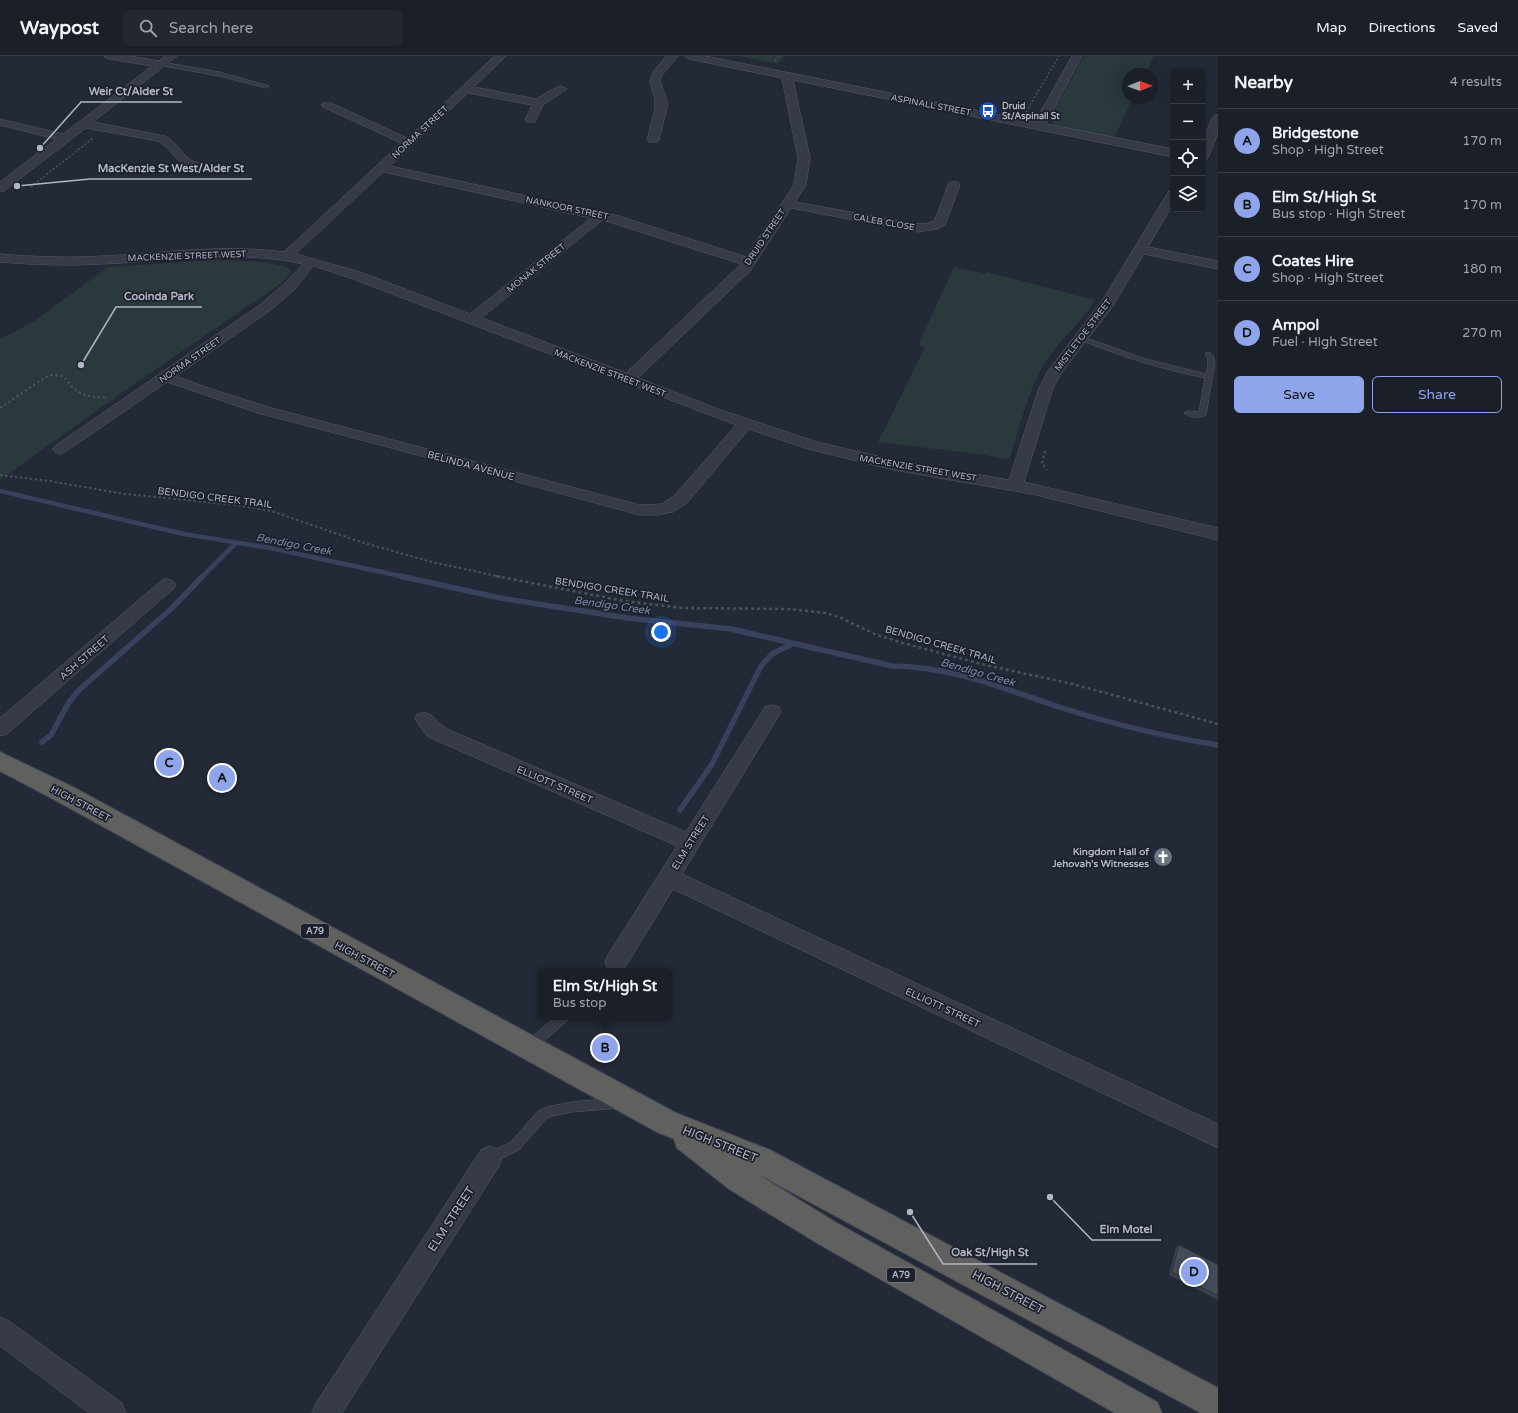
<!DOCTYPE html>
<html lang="en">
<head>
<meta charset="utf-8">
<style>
	:root { --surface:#1a1f28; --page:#232730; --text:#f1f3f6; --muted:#9fa2a8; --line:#383d45; --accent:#8ea5ec }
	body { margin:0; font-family:"Varela Round",sans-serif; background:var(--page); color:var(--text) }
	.controls { position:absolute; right:12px; top:12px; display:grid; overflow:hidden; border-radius:6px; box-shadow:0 4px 16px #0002 }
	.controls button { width:36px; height:36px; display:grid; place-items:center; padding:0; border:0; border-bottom:1px solid var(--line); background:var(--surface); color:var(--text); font:20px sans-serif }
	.compass { position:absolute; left:1122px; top:12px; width:36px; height:36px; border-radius:50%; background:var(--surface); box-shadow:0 4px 16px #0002; rotate:89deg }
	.you { position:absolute; left:661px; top:576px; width:14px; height:14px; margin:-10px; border:3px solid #fff; border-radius:50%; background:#1a73e8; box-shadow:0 0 0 6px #1a73e833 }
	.badge { display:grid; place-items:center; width:26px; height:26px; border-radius:50%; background:var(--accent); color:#111; font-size:13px; font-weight:700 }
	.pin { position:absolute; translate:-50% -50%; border:2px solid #fff; box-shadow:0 1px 4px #0006 }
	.popup { position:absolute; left:538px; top:912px; width:134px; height:52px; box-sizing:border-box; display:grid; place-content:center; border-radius:6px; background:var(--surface); filter:drop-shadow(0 1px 3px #0005); font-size:13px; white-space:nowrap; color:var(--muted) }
	.popup b { font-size:15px; color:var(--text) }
	.popup::after { content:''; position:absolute; left:50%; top:100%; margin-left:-8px; border:8px solid transparent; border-top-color:var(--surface) }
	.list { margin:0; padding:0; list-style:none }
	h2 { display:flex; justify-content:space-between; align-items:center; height:52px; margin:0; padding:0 16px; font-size:17px }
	h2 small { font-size:13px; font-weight:400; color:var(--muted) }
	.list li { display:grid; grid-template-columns:26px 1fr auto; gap:12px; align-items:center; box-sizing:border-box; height:64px; padding:0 16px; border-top:1px solid var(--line) }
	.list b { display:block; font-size:15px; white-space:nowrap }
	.list p { margin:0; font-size:13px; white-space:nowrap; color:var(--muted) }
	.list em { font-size:13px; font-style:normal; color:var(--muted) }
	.actions { display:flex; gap:8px; padding:12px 16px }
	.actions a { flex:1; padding:9px 0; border:1px solid var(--accent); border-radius:6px; text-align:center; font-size:14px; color:var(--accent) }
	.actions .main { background:var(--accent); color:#111 }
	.icon { flex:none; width:22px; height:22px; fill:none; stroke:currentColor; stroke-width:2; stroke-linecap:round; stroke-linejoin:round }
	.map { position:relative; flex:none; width:1218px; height:1357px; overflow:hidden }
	header { display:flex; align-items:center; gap:24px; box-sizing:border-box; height:56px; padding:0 20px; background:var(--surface); border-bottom:1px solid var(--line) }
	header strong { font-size:19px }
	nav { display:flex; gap:22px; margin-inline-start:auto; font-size:14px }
	.search { width:280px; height:36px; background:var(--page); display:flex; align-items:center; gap:10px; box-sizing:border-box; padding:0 14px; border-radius:6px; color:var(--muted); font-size:15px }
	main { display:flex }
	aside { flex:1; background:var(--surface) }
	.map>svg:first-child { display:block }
	.green { fill:#29393c }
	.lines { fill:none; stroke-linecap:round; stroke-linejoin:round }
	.stream-far1 { stroke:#39425c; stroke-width:4.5 }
	.stream { stroke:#39425c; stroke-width:5.5 }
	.service-casing { stroke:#545965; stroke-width:1 }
	.minor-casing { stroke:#545965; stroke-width:1 }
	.trunk-casing { stroke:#414652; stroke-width:2 }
	.path-far2 { stroke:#475459; stroke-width:1.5; stroke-dasharray:2 2; stroke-linecap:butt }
	.path-far1 { stroke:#475459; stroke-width:2; stroke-dasharray:2.5 2.5; stroke-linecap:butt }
	.path { stroke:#475459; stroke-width:2.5; stroke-dasharray:3 3; stroke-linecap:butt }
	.service { fill:#373b47; fill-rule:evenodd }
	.minor { fill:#373b47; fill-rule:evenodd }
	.trunk { fill:#60605e; fill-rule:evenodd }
	.wall { fill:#3b404e }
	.building { fill:#454b5b; stroke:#303440 }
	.labels { text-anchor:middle; stroke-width:3.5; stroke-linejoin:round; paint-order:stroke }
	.far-street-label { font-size:9px; fill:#b1b6c3; stroke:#1c202c }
	.far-poi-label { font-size:9px; font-weight:bold; fill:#b1b6c3; stroke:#1c202c; text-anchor:start }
	.shield { fill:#1c202c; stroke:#848996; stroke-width:1 }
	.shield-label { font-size:9px; font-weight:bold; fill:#b1b6c3 }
	.street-label { font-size:10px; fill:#b1b6c3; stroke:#1c202c }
	.poi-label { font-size:10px; font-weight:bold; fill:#b1b6c3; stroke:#1c202c; text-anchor:end }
	.water-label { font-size:11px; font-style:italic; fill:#7c89a9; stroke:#1c202c }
	.near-street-label { font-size:12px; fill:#b1b6c3; stroke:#1c202c }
	.leader { fill:none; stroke:#b1b6c3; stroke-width:1.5 }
	.callout-dot { fill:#b1b6c3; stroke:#1c202c; stroke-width:1.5 }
	.callout-label { font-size:11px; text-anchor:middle; font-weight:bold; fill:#b1b6c3; stroke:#1c202c; stroke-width:3.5; stroke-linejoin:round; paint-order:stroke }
</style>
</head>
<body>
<header>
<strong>Waypost</strong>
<div class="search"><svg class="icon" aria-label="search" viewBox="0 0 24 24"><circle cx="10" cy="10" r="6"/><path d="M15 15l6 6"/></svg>Search here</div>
<nav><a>Map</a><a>Directions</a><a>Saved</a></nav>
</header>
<main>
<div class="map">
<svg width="1218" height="1357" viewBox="0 0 1218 1357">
	<rect width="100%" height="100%" fill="#232936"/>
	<!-- green -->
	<path class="green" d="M739,0H784L778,8Z
		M1084,0H1154L1145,18H1128V42H1133L1114,82L1057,70L1052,67L1050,63Z
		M214,204C238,205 266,203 289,212L291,216L283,226L123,336L0,424V283L36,264L108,211Z
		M954,211L986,218L987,216L1095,244C1081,267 1061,283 1047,304C1028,332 1020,372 1009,404L986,399L878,386L925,291L918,289Z"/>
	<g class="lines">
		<!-- stream-far1 -->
		<path class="stream-far1" d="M0,435L184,478L270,492L405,521
			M202,521L236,487"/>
		<!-- stream -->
		<path class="stream" d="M400,520L500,542L627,562L731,573L892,610C951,610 1007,634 1062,652C1113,668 1165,681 1218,689
			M42,686L51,679L69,646L79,634L171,553L203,520
			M680,754L712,708L761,610L772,598L794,587"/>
		<defs>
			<path id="service" d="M161,6L219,16L269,30L266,32L219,20L159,9V7Z
				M1080,280L1146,303L1206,318C1208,310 1210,305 1205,298L1208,296C1213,297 1214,301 1215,306L1206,359C1201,363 1189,361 1184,357L1188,355L1199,356L1205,322C1161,313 1119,300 1078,283V281Z
				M556,961H569L568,964L534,994L530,995L526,994L525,990L526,986Z
				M618,1042L622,1043L624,1047L622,1051L618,1052L572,1056L552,1060L546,1063L519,1094L490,1108L486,1106L484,1102L486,1098L511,1086L538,1055L547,1051L572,1046Z"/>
			<path id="minor" d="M104,0H130L159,5L165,0H177L93,66L165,80C175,85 180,95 188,102C193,107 201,106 205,111L203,114C181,119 174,93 158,85L86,72L4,135L0,136V126L56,83L0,69V63L63,78L152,10L109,3Z
				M495,0H506L474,31L536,43L557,31L561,30L567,33L543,49L535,66H527L525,64L532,49L468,37L390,110L619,160L746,201L794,129L798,102L782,22L689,3L684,0H705L1035,66L1072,0H1082L1046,68L1173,93V101L793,24L810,102L806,129L795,146L917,168L930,167L935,164L948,129L950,126H958L960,129L945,169L937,173L917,176L791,152L750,215L638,322L721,354L817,386L894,404L1009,424L1039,332L1048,315L1102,245L1167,138L1169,135L1173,134V148L1148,191L1218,205V213L1144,198L1113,250L1062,316L1053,332L1024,426L1218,472V484L1032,438L894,414L808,393L749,373L687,447L673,456L667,457L658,459H640L373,387L258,357L167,326L65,396L60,398L55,396L52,393L55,390L261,248L285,227L303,208C238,193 169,205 103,208C68,210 35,209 0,206V198C35,201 69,202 104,200C163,197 224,188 284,196L401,87L323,51L321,49L323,47H331L407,82ZM384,116L591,162L470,258L363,217L296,198ZM603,164L741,208L626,317L482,262ZM314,210L353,223L736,369L675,439L662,448L640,449L268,351L205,331L176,320L271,254L295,233Z
				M667,0H678L662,19L660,25L667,44V52L659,84L657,86H649L647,84L655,52V44L650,25L653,16Z
				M1218,59V77L1209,100L1207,103L1203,104V85L1212,62L1214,60Z
				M167,523L173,525L176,529L173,533L7,678L0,680V662L161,525Z
				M772,649L779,651L781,656L682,818L1218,1068V1092L673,833L624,913L618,915L608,913L605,906L608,899L677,790L433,683L426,679L415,663L417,658C433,653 435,666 447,673L686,776L765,651Z
				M490,1090L499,1094L502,1102L499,1110L342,1357H312L316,1347L481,1094Z
				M0,1261L9,1265L122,1347L126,1357H89L0,1290Z"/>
			<path id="trunk" d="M0,696L71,730L676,1057L770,1094L1218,1332V1357H1201L754,1116L837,1167L1157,1346L1162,1357H1115L817,1187L729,1133L677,1092L674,1083L657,1076L55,744L0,715Z"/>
		</defs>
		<!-- service casing -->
		<use href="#service" class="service-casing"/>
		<!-- minor casing -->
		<use href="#minor" class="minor-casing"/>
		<!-- trunk casing -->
		<use href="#trunk" class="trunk-casing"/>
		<!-- path-far2 -->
		<path class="path-far2" d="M775,5L779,0
			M1026,56L1059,0
			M31,131L93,82"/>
		<!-- path-far1 -->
		<path class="path-far1" d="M0,352L46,321L53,319L62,320C67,323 69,328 73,332C83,341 96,341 108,342
			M1045,395L1042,407L1047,414
			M0,419L49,425L125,438L236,449L271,455L361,486L432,506L501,521"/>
		<!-- path -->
		<path class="path" d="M496,520L624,545L683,552L788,553L826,557L841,562L877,579L903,587L985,609L1073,628L1218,668"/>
		<!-- service -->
		<use href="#service" class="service"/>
		<!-- minor -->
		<use href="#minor" class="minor"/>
		<!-- trunk -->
		<use href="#trunk" class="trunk"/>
	</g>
	<!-- wall -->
	<path class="wall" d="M1179,1189L1218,1209V1244L1169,1219L1176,1191Z"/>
	<!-- building -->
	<path class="building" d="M1179,1189L1218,1209V1240L1172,1216Z"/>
	<!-- icons -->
	<defs>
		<symbol id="bus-disc" viewBox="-11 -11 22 22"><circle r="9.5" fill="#1a4fb4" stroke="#1c202c"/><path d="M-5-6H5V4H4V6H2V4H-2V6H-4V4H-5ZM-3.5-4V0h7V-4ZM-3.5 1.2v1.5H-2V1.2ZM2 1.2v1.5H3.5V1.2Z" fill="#fff"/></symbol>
		<symbol id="church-disc" viewBox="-11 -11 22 22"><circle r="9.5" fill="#6b7280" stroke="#1c202c"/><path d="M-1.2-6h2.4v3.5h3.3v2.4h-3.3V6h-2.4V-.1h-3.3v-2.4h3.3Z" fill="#fff"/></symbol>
	</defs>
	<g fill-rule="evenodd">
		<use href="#bus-disc" x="977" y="44" width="22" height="22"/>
		<use href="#church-disc" x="1152" y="790" width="22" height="22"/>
	</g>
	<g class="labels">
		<!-- far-street labels -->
		<g class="far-street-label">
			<text transform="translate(931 49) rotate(11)" y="3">ASPINALL STREET</text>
			<text transform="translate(420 76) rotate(-43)" y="3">NORMA STREET</text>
			<text transform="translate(567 152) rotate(12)" y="3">NANKOOR STREET</text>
			<text transform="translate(884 166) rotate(10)" y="3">CALEB CLOSE</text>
			<text transform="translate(765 181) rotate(-56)" y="3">DRUID STREET</text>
			<text transform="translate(187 200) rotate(-2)" y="3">MACKENZIE STREET WEST</text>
			<text transform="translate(536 212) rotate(-39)" y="3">MONAK STREET</text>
			<text transform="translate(1083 279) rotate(-53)" y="3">MISTLETOE STREET</text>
			<text transform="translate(190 304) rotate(-35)" y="3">NORMA STREET</text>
			<text transform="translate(610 317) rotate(21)" y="3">MACKENZIE STREET WEST</text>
			<text transform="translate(918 412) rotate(10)" y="3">MACKENZIE STREET WEST</text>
		</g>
		<!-- far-poi labels -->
		<g class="far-poi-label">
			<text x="1002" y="53">Druid<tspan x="1002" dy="10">St/Aspinall St</tspan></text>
		</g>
		<!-- shield labels -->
		<g class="shield">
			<rect x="301" y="868" width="28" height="14" rx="3"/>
			<rect x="887" y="1212" width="28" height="14" rx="3"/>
		</g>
		<g class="shield-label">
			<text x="315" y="878">A79</text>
			<text x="901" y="1222">A79</text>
		</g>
		<!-- street labels -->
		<g class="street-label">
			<text transform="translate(471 409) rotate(15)" y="4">BELINDA AVENUE</text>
			<text transform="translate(215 441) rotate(7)" y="4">BENDIGO CREEK TRAIL</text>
			<text transform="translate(612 533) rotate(9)" y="4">BENDIGO CREEK TRAIL</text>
			<text transform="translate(941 588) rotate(16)" y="4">BENDIGO CREEK TRAIL</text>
			<text transform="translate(84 601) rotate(-41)" y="4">ASH STREET</text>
			<text transform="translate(555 728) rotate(23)" y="4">ELLIOTT STREET</text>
			<text transform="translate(81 747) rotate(28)" y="4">HIGH STREET</text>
			<text transform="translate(690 786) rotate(-58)" y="4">ELM STREET</text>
			<text transform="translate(365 903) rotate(28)" y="4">HIGH STREET</text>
			<text transform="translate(943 951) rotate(25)" y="4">ELLIOTT STREET</text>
		</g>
		<!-- poi labels -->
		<g class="poi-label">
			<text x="1149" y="799">Kingdom Hall of<tspan x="1149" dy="12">Jehovah's Witnesses</tspan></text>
		</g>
		<!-- water labels -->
		<g class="water-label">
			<text transform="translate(294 488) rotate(11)" y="4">Bendigo Creek</text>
			<text transform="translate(612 549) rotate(8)" y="4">Bendigo Creek</text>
			<text transform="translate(978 616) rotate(16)" y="4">Bendigo Creek</text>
		</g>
		<!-- near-street labels -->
		<g class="near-street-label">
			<text transform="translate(720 1088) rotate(22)" y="4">HIGH STREET</text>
			<text transform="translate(451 1163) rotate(-57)" y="4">ELM STREET</text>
			<text transform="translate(1008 1236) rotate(28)" y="4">HIGH STREET</text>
		</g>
	</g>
	<!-- callouts -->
	<path class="leader" d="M40 92L81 46H182M17 130L90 123H252M81 309L116 251H202M1050 1141L1092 1184H1161M910 1156L943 1208H1037"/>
	<g class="callout-dot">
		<circle cx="40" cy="92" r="4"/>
		<circle cx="17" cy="130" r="4"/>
		<circle cx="81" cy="309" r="4"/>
		<circle cx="1050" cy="1141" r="4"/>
		<circle cx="910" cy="1156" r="4"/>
	</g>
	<g class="callout-label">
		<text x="131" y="39">Weir Ct/Alder St</text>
		<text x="171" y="116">MacKenzie St West/Alder St</text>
		<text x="159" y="244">Cooinda Park</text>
		<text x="1126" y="1177">Elm Motel</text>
		<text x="990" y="1200">Oak St/High St</text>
	</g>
</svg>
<div class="controls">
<button>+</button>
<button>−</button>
<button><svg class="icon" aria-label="locate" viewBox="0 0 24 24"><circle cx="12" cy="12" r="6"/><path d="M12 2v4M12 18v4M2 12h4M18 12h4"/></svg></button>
<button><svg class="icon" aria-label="layers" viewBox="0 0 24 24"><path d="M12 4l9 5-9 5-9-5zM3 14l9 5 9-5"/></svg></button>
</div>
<svg class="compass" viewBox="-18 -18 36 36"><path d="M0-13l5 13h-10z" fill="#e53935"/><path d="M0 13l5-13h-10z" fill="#9fa2a8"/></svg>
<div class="you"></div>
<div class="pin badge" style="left:222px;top:722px">A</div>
<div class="pin badge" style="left:605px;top:992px">B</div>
<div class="popup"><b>Elm St/High St</b>Bus stop</div>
<div class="pin badge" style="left:169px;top:707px">C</div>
<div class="pin badge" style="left:1194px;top:1216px">D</div>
</div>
<aside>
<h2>Nearby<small>4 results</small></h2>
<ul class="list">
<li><span class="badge">A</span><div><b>Bridgestone</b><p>Shop · High Street</p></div><em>170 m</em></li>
<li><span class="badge">B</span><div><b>Elm St/High St</b><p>Bus stop · High Street</p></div><em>170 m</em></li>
<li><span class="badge">C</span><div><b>Coates Hire</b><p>Shop · High Street</p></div><em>180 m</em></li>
<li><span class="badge">D</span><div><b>Ampol</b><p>Fuel · High Street</p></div><em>270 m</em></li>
</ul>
<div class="actions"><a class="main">Save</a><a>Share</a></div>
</aside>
</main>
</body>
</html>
